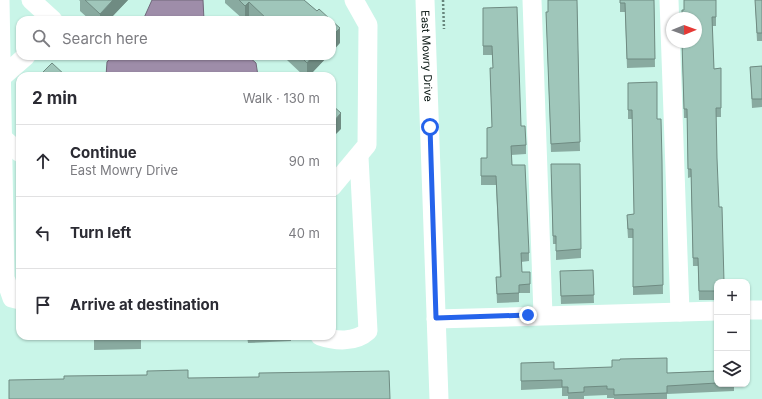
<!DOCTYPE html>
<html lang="en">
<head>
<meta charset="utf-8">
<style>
	:root { --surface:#fff; --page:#f7f7f7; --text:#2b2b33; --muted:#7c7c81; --line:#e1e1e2 }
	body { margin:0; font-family:Inter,sans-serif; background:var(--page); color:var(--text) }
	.controls { position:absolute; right:12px; bottom:12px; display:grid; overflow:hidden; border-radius:8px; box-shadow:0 1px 3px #0004 }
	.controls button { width:36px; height:36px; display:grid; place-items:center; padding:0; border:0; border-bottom:1px solid var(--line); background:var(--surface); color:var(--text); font:20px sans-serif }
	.compass { position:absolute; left:666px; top:12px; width:36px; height:36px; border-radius:50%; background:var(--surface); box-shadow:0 1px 3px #0004; rotate:89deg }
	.stop { position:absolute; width:12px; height:12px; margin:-9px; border:3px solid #2563eb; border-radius:50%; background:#fff }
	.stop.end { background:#2563eb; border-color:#fff; box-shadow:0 1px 4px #0008 }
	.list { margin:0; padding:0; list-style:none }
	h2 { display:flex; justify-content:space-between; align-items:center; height:52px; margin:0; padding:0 16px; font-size:17px }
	h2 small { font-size:13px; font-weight:400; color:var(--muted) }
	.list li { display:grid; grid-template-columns:26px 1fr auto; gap:12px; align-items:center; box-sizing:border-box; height:72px; padding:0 16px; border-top:1px solid var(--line) }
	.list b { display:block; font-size:15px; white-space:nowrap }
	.list p { margin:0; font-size:13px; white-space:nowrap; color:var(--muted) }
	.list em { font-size:13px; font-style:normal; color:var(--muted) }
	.icon { flex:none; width:22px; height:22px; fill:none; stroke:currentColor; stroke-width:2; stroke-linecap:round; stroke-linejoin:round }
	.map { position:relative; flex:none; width:762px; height:399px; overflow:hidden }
	.search { position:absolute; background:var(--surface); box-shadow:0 1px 3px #0004; left:16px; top:16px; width:320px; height:44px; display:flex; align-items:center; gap:10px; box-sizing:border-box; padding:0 14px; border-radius:12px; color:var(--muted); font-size:15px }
	.panel { position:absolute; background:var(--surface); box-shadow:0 1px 3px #0004; left:16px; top:72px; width:320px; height:268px; border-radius:12px }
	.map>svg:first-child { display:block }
	.water { fill:#9e8da9; stroke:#70687a }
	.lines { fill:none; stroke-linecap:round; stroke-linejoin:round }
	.path { stroke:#67857c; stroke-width:2.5; stroke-dasharray:2 2; stroke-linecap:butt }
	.minor { stroke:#fff; stroke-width:19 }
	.wall { fill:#89aaa0 }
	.shaded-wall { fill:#6f8b82 }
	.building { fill:#9fc6ba; stroke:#6f8b82 }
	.route { stroke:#2563eb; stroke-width:5 }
	.labels { text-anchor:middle; stroke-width:4; stroke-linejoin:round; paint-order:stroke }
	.street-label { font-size:11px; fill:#03110d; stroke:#fff }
</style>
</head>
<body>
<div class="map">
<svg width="762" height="399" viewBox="0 0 762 399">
	<rect width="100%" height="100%" fill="#c9f5e8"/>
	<!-- water -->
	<path class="water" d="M152,0H203L204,20H143Z
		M112,56H248L256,63L258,76H106L107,62Z"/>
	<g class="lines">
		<!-- path -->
		<path class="path" d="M443,0L444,29"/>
		<!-- minor -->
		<g class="minor">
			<path d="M0,0L5,278L12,298L20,300"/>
			<path d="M31,0L53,20"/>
			<path id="s1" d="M425,0L439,399"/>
			<path d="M532,0L543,315"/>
			<path d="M669,0L680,312"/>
			<path d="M2,77L26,56"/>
			<path d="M3,138L20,153"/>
			<path d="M332,187L367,145L368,25L354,0"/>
			<path d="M747,310H762"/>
			<path d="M436,319L717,311"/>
			<path d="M320,336C335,341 355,343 368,331L359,157"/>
		</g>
	</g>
	<!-- wall -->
	<path class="wall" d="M79,0H128L109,20H90L80,11V1Z
		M225,0H304L317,11L331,20H251L249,18L246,20H244L225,3Z
		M577,0L580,151L551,152L546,12H548Z
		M620,0H654L655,67L627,68L625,12H620Z
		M684,0H716V26H712L714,69L721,68V117H716L717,300H699L698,266H693L691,177L688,178L687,118H684L683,78L682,42L684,10Z
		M755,0H762V41H757Z
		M483,8L521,126L526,145V154L511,155L512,165L529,253V261L521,262L522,272L530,284V293H519V302L497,303L496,277H500L496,185H481V158H487L492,127L490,68H493L492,55H483Z
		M287,56H328L309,76H304L287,60Z
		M762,66V107L752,108L750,67Z
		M628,83L657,119L662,161L663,294L633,295V238H628L627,223V215L634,214L632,119H628Z
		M20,97V114L19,113V98Z
		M551,173L581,249V258L556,260V244H553Z
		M593,270L594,303L561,304L560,280Z
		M94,336H141V349L94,350Z
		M247,336H291V341L248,343Z
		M521,363L554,369L667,373L717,371V384H734V391L667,394V399H614V398H607V395L584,396V399H568V396H562V388L521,390Z"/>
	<!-- shaded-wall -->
	<path class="shaded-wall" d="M113,0H128L109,20H100V14Z
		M249,2V18L246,20H245V6Z
		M340,28V43L332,52V36Z
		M313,56H328L309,76H307V63Z
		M341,113V129L332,138V123Z"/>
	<!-- building -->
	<path class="building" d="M85,0H113L100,14Z
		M239,0H304L317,11L319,9L331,20H268L249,2L245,6Z
		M548,0H577L580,142L551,144L546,12H548Z
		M620,0H654L655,59H627L625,3H620Z
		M684,0H716V17H712L714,69L721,68V108H716L717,158L719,207H722L724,282H717V291H699L698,258H693L691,169H688L687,109H684L682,42H696V18H682V10H684Z
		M755,0H762V33H757Z
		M517,7L521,126H525L526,145L511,146L512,165H525L529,253H521L522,272H530V284L519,285V293L497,294L496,277H501L496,176H481V158H487V128L492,127L490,68H493L492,46H483V8Z
		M332,21L340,28L332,36Z
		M300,56H313L307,63Z
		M52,63L66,76H39Z
		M762,66V99H752L750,67Z
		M657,82V119H661L662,161L663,285L633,287V229H628L627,215L634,214L632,110H628V83Z
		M332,105L341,113L332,123Z
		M551,164H580L581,249L556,251V236H553Z
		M593,270L594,295L561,296L560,271Z
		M667,358V373L717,371V383L667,386V393L614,395V389H607V386L584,387V392L568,393V387H562V380L521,381V363L554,362V369L612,367V360H620V359Z
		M188,370V378L259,377V373L389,371L390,399H9V380L64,379V376L147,375V371Z"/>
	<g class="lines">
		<!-- route -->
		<path class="route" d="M430,127L436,318L528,315"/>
	</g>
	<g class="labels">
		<!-- street labels -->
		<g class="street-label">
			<text dy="4" stroke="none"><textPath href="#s1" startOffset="56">East Mowry Drive</textPath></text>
		</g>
	</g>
</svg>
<div class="controls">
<button>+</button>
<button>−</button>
<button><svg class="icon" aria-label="layers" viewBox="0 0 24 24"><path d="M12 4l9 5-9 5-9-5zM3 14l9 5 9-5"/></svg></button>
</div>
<svg class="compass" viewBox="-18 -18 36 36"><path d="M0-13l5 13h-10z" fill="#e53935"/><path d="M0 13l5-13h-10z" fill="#7c7c81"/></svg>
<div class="stop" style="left:430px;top:127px"></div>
<div class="stop end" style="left:528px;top:315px"></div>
<div class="search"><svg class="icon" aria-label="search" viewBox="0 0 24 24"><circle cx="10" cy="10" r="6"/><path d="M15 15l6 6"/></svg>Search here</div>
<section class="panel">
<h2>2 min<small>Walk · 130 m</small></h2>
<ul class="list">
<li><svg class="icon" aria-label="ahead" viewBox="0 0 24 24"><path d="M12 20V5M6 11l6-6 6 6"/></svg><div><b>Continue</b><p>East Mowry Drive</p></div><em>90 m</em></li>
<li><svg class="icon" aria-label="left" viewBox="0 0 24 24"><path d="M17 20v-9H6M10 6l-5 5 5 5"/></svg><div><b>Turn left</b></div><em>40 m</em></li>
<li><svg class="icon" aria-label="arrive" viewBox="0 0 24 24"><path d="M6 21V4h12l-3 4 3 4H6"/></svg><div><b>Arrive at destination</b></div></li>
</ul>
</section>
</div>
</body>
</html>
